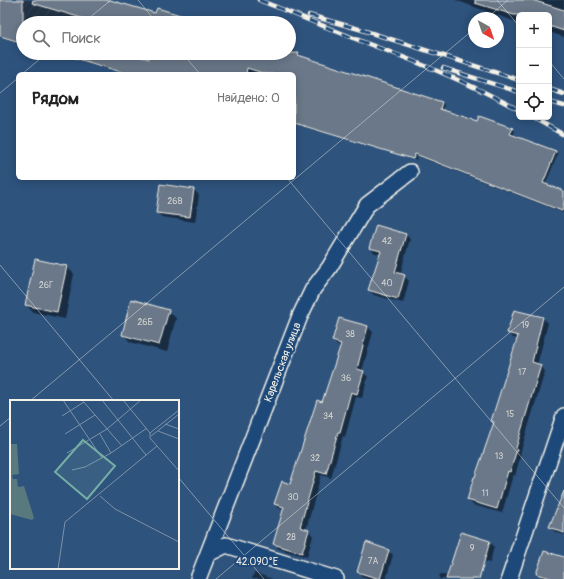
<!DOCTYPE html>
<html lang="ru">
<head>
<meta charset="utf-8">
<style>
	:root { --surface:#fff; --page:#f2f2f2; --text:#222; --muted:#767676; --line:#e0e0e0 }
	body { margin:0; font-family:Pangolin,sans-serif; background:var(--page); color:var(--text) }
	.controls { position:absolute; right:12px; top:12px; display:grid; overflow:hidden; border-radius:6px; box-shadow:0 2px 10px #0003 }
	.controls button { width:36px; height:36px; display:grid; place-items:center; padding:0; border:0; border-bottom:1px solid var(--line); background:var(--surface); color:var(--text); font:20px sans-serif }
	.compass { position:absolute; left:468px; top:12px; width:36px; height:36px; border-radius:50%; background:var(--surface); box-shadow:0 2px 10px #0003; rotate:140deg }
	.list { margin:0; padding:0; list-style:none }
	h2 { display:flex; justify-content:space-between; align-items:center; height:52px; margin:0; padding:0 16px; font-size:17px }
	h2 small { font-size:13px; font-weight:400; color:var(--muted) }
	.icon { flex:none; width:22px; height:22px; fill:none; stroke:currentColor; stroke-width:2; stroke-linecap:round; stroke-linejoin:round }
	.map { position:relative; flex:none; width:564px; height:579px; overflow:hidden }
	.search { position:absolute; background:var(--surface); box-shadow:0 2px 10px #0003; left:16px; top:16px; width:280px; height:44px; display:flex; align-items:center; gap:10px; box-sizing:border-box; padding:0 14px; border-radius:22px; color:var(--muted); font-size:15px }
	.panel { position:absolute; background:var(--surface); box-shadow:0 2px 10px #0003; left:16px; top:72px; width:280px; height:108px; border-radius:6px }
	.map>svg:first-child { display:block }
	.industrial { fill:url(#industrial-furrows) }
	.shadow { fill:#0007 }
	.building { fill:#6a7889; stroke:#f4f1e8 }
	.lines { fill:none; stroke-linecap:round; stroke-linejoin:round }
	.minor-casing { stroke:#f4f1e8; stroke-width:18 }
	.minor { stroke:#1f4a7a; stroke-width:15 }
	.rail-casing { stroke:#f4f1e8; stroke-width:4.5 }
	.rail { stroke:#1f4a7a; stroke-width:3; stroke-dasharray:9; stroke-linecap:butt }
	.ticks { fill:none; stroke:#f4f1e8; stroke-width:1; stroke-opacity:0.45 }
	.labels { text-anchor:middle; stroke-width:4; stroke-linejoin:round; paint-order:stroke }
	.number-label { font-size:9px; fill:#d2d3d0 }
	.street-label { font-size:11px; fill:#f4f1e8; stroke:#1f4a7a }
	.inset-road { fill:none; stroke:#7d92a8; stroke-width:1 }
	.view { fill:#76ada5; fill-opacity:0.15; stroke:#76ada5; stroke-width:2 }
	.inset-edge { fill:none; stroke:#f4f1e8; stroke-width:2 }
	.ticks-label { font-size:10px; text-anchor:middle; fill:#f4f1e8; stroke:#1f4a7a; stroke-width:4; stroke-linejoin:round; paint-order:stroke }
</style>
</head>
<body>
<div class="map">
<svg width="564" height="579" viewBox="0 0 564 579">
	<defs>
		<pattern id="industrial-furrows" width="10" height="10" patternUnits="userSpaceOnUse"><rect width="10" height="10" fill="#405e81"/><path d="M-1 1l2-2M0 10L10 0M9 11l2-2" fill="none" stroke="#5c7693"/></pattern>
	</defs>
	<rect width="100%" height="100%" fill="#2e537d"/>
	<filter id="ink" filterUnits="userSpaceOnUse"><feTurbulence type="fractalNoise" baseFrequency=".025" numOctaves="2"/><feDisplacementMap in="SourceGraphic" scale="8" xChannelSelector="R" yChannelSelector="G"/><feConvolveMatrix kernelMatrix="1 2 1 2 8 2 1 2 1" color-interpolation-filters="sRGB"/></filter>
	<g filter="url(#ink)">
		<!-- industrial -->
		<path class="industrial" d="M0,0H110L154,13L157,8L207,23H23V43L0,36Z"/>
		<!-- shadow -->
		<path class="shadow" d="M3,0H107L155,15L158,9L204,23H23V44L0,37V9Z
			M455,0H564V37L549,32V15H519V23Z
			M289,49L299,53L301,55L300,57L442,102L444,105L442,110L478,122L480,117L513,129L515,131L513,136L556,152L558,154L545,185L564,192V213L417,156L416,160L294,124V74H125L54,53H289Z
			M194,190L199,195L195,222L162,217L157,213Z
			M405,234L410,239L400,275L404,276L409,281L403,303L374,295L369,290L381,254L375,253L370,248Z
			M67,267L74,274L65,319L33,312L26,305Z
			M168,311L176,318L167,352L130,342L123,334Z
			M543,318L548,323L537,365L540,366L545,371L520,454H521L515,476L513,475L502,513L473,505L468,500L494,423L492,421L518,339L513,338L508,333Z
			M340,319L368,327L373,332L362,371L368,377L362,398L356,397L345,437L343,436L331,478L321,475L306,530L309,531L313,536L307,557L279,549L274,544L285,510L280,509L275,504L291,485L323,403L341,347L338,346L333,341Z
			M564,508V535L555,532L550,527Z
			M489,542L494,546L490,563L461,554Z
			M388,551L393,555L386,579H370L363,577L358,572Z
			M564,558V579H544L542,578L537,573Z
			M254,573L273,579H252Z
			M440,574L448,576L469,579H439Z"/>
		<!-- building -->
		<path class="building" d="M0,0H23V43L0,36Z
			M33,0H110L155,13L157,8L197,20V23H98L32,3Z
			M475,0H532L564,10V31L549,26V15H514L475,3Z
			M69,53H127L149,59L150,53H299L298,55L442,102L440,109L477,121L479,116L513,128L510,134L556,151L543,183L564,191V203L562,211L415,154L413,159L294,123V74H266L247,68L246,74H128L68,56Z
			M160,184L194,189L190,217L156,213Z
			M376,225L406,234L395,272L405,275L398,299L368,290L381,251L369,248Z
			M35,259L67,266L57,312L25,305Z
			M131,299L169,310L159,345L122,335Z
			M514,310L543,317L532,362L541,365L516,448L517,449L510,472L508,471L497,509L467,500L474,477H475L494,422L491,421L518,336L507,333Z
			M339,318L368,326L357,369L364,371L357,394L351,392L340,432H338L326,474L316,471L300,527L309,530L302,553L273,544L284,507L274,504L282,481L290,484L317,400L322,402L341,344L332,341Z
			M564,491V533L549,527Z
			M461,532L490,541L479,579H446Z
			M366,542L389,550L380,579L357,572Z
			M544,551L564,557V579H554L536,574Z"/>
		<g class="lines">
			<defs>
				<path id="minor" d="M208,554L226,545L336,579
					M198,579L300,316L313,289L329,268L367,205L410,172
					M509,579L564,416"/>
			</defs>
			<!-- minor casing -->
			<use href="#minor" class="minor-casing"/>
			<!-- minor -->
			<use href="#minor" class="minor"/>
			<defs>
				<path id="rail" d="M259,0C294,14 330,29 366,43C418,62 470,83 519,110
					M309,15L359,29L519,80
					M443,68L519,92
					M549,89L564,94
					M549,102L564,106
					M532,117L564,135"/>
			</defs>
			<!-- rail casing -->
			<use href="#rail" class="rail-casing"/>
			<!-- rail -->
			<use href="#rail" class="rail"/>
		</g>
	</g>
	<!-- ticks -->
	<path class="ticks" d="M138,0L157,23M497,0L519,26M487,18L508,0M83,23L111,0M182,53L200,74M549,61L564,79M22,74L47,53M0,93L18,78M287,178L564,508M0,265L114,401M30,401L474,29M0,426L11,417M178,477L264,579M216,579L564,287"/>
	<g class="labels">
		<!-- number labels -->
		<g class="number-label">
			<text x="175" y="204">26В</text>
			<text x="387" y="244">42</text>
			<text x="387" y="286">40</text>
			<text x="46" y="288">26Г</text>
			<text x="145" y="325">26Б</text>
			<text x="525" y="328">19</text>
			<text x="350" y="337">38</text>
			<text x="522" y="375">17</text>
			<text x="346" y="381">36</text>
			<text x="510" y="417">15</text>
			<text x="328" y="419">34</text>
			<text x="499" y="459">13</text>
			<text x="315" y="461">32</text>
			<text x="485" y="496">11</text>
			<text x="293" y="500">30</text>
			<text x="291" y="540">28</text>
			<text x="472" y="551">9</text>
			<text x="373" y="564">7А</text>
		</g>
		<!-- street labels -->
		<g class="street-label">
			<text transform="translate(282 362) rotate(-69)" y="4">Карельская улица</text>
		</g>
	</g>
	<!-- overview -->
	<g transform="translate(10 400)">
		<rect width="169" height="169" fill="#2e537d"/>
		<path d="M0,44H7L9,74L2,75L3,79H7L8,87L14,86L24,118L22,120L0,114Z" fill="#587a7e"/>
		<path class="inset-road" d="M53,0L92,58M72,0L112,46M92,0L136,55M113,0L140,33M52,16L74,2M155,24L169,29M148,31L169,39M140,33V38L169,71M140,33L169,10M55,34L85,15M90,34L101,53M141,36L169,14M57,53L97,29L131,0M62,70L75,67L101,53L137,28M90,96L105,109L169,142M48,169L55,122L147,46"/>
		<path class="view" d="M73,40L105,66L77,99L45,72Z"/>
		<rect width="169" height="169" class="inset-edge"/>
	</g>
	<g class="ticks-label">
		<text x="257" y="565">42.090°E</text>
	</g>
</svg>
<div class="controls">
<button>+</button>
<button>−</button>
<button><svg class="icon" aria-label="locate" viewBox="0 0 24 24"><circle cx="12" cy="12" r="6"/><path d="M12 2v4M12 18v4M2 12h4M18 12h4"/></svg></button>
</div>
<svg class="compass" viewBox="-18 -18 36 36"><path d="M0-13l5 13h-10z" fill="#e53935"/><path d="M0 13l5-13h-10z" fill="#767676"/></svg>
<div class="search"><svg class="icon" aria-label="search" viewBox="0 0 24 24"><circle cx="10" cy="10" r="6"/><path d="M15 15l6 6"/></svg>Поиск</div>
<section class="panel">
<h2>Рядом<small>Найдено: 0</small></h2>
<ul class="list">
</ul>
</section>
</div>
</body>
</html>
